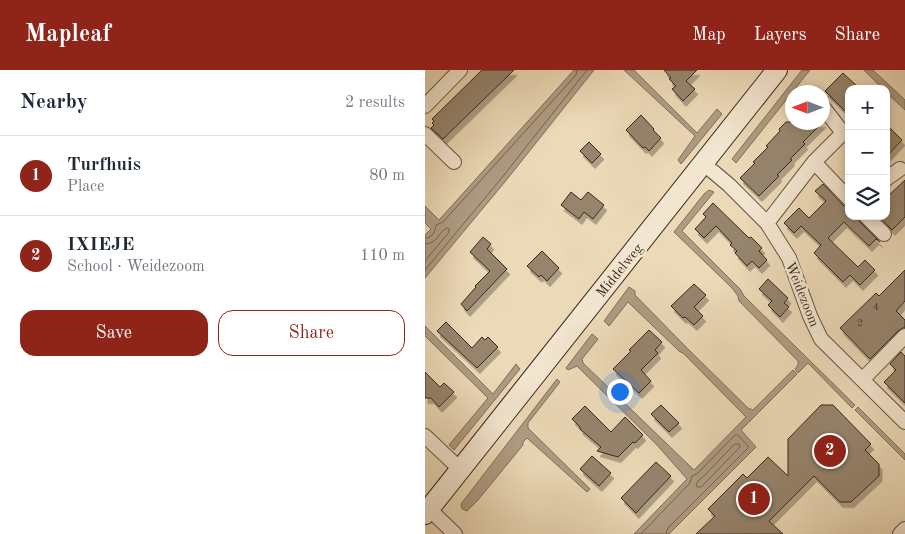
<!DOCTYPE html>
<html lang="en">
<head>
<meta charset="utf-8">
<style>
	:root { --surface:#fff; --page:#f2f2f3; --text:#1f2937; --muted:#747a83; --line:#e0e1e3; --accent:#8f2418 }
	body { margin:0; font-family:"Old Standard TT",serif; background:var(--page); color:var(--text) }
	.controls { position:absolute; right:15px; top:15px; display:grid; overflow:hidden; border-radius:10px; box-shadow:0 2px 8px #0003 }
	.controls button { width:45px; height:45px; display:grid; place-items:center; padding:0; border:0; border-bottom:1px solid var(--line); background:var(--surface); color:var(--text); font:25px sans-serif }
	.compass { position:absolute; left:360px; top:15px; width:45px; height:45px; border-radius:50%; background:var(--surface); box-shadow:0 2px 8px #0003; rotate:270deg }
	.you { position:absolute; left:194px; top:321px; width:18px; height:18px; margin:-12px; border:4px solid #fff; border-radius:50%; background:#1a73e8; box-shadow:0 0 0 8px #1a73e833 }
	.badge { display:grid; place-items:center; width:32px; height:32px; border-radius:50%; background:var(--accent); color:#fff; font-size:16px; font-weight:700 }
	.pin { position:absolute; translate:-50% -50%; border:2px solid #fff; box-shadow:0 1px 5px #0006 }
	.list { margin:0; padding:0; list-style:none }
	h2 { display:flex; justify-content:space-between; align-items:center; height:65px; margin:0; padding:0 20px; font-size:21px }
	h2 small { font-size:16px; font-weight:400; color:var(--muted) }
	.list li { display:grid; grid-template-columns:32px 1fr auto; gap:15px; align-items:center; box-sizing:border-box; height:80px; padding:0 20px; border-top:1px solid var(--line) }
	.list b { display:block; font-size:19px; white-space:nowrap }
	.list p { margin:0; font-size:16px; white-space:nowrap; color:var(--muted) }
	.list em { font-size:16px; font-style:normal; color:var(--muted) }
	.actions { display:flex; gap:10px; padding:15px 20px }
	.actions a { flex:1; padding:11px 0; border:1px solid var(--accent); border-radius:15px; text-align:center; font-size:18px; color:var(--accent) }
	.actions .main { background:var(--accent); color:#fff }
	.icon { flex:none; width:28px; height:28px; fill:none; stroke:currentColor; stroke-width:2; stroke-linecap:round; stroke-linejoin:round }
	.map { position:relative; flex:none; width:480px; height:464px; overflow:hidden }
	header { display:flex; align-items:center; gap:30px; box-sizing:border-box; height:70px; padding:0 25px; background:var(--accent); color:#fff }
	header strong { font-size:24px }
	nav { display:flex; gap:28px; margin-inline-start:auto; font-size:18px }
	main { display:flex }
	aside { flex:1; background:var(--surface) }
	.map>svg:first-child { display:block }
	.water { fill:#af9c83; stroke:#806d5a }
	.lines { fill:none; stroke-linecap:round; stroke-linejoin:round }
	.shore { stroke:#746250; stroke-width:1 }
	.building { fill:#96846d; stroke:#39271d; filter:url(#shadow) }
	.street-casing { stroke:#665444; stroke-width:16 }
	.secondary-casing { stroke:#39271d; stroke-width:22 }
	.street { stroke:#f3e6d0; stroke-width:14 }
	.secondary { stroke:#f3e6d0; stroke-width:20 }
	.labels { text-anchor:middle; stroke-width:5; stroke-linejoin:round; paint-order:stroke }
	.number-label { font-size:11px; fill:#503e31 }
	.street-label { font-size:14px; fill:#39271d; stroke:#f3e6d0 }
</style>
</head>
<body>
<header>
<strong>Mapleaf</strong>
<nav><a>Map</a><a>Layers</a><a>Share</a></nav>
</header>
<main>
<aside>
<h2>Nearby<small>2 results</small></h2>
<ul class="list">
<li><span class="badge">1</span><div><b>Turfhuis</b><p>Place</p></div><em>80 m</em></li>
<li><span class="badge">2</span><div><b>IXIEJE</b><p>School · Weidezoom</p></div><em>110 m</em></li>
</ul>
<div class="actions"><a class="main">Save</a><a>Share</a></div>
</aside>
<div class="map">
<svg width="480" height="464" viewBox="0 0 480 464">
	<defs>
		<filter id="shadow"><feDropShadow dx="3" dy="5.5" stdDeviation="0" flood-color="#0004"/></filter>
	</defs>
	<rect width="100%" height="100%" fill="#ecd9b7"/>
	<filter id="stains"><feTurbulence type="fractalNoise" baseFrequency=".004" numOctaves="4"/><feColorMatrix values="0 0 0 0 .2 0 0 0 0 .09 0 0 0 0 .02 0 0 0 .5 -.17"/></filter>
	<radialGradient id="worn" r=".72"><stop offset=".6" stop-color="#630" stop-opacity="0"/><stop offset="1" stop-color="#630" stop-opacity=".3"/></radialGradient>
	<!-- water -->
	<path class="water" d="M149,0H169L79,113L0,208V165L6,159L0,153V136L14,150Z
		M199,0H209L272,63L292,39L297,44L256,94L253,90L270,66Z
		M377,0H385L311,93L307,89Z
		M439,0H448L480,30V40L461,22V19H458Z
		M284,120L289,122L257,161L315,219L319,226L430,335L427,338L383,293L373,303L370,299L373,295V291L314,231L313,226L307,218L249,162L279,124Z
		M204,217L210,221V225L262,278L323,338L328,340L368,300L372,304L316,360L331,377L244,464H209L262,409L232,375L152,296L143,300L141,298L167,264L173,269L157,289L158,293L269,400L321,347L259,284L254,281L203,232L184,256L179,251Z
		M0,256L68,324L91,294L95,299L29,380L24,375L63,328L0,266Z
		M132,309L135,312L103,353V358L165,419L162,422L102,368L98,372V375L53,430L42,441L37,439L36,434Z
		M433,337L480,384V390L430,340Z"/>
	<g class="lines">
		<!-- shore -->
		<path class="shore" d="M0,168C8,168 10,161 11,155L18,152L151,5L152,0
			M0,174C14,173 12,163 22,158L24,159V162L0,191
			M0,200L75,110L162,0
			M310,374H314L315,376L314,378L276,417H272L271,415L273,411L278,407Z
			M216,464L265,413L267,406L273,403L310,365H313L323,376V378L243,458L241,464"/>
	</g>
	<!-- building -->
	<path class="building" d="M57,0H89L18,69L6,58L9,55L7,53L9,51L7,49Z
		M239,0H272L261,11L270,19L258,31L247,19L251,16L244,9L246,8Z
		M418,3L435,19H424V45L400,21Z
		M216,45L229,59L228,60L236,68L224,81L220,77L218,78L201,60Z
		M361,52H398L378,72L380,74L365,89L367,90L352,105L354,106L334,126L315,108L330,93L328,92L343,77L341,76L355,61L354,59Z
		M461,54L477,70L461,87Z
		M164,72L176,84L167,93L155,81Z
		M480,110V147L467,160L454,146H461V128Z
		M398,114L418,135L424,138V146H432L435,152L455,172L451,169L444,176L419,152L403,168L433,197L440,190L450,200L435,215L425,205L418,212L389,183L396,175L376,156L369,163L359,153L374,138L384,148L401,131L390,121Z
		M146,122L156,130L163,122L179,135L168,149L159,142L154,149L136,135Z
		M288,133L324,168L326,167L337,178L334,181L342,190L334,198L327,191L322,196L310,183L312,181L305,175L307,173L291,156L279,168L270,159L281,147L278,144Z
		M58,167L66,174L62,179L82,199L42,241L36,234L51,217L50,216L65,201L45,182Z
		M117,181L134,198L122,211L116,205L114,207L102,196Z
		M480,200V231L471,241L480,250V257L474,260L445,289L415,258L451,223L454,226Z
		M343,209L363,228L359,233L364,237L355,247L343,235L347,231L334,219Z
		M269,214L281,225L269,237L278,246L269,255L260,247L258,248L246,236Z
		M21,252L47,278L57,267L60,270L63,267L73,277L52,298L12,261Z
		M224,260L237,272L230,280L233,283L216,300L226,311L214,323L188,299L206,281L204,280Z
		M476,282L480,286V333L459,312L471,300L465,294Z
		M0,302L15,317L19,313L29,322L14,337L6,328H0Z
		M236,335L254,353L244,362L226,344Z
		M396,335H408L446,374L440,380L454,394V406L426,432H415L389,406L344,451L358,464H271L290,446L283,439L318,404L322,408L343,387L363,406V369Z
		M160,336L186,362L200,347L218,365L210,373L208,372L193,387L172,381L176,377L155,359V357L147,349Z
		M167,386L186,403L174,416L155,399Z
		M231,392L246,406L211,443L196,428Z"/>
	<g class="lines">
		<defs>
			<path id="street" d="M0,36L35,0
				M0,64L29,92
				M389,92L424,129
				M279,94L304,115L342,153L364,188L385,246L396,269L480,352
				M461,109L475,99
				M441,146L459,164
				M342,153L389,92L418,63L398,37
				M438,309L480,266
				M0,366L36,400
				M4,439L30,464
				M475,464L480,459"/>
			<path id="secondary" d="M0,444L352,0"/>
		</defs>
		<!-- street casing -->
		<use href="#street" class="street-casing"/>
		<!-- secondary casing -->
		<use href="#secondary" class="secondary-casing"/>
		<!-- street -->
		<use href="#street" class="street"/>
		<!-- secondary -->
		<use href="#secondary" class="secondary"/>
	</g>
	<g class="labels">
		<!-- number labels -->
		<g class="number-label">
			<text x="451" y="240">4</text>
			<text x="435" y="256">2</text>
		</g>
		<!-- street labels -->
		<g class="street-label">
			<text transform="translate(194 200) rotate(-51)" y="5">Middelweg</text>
			<text transform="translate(378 224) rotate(68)" y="5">Weidezoom</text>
		</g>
	</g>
	<rect width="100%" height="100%" filter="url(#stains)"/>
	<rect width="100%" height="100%" fill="url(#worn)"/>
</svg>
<div class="controls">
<button>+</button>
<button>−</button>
<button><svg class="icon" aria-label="layers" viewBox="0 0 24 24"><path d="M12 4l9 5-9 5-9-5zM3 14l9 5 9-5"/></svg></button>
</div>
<svg class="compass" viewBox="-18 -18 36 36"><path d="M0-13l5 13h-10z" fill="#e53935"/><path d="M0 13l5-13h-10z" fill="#747a83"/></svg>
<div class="you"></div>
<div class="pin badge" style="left:329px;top:429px">1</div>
<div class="pin badge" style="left:405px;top:381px">2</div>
</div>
</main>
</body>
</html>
